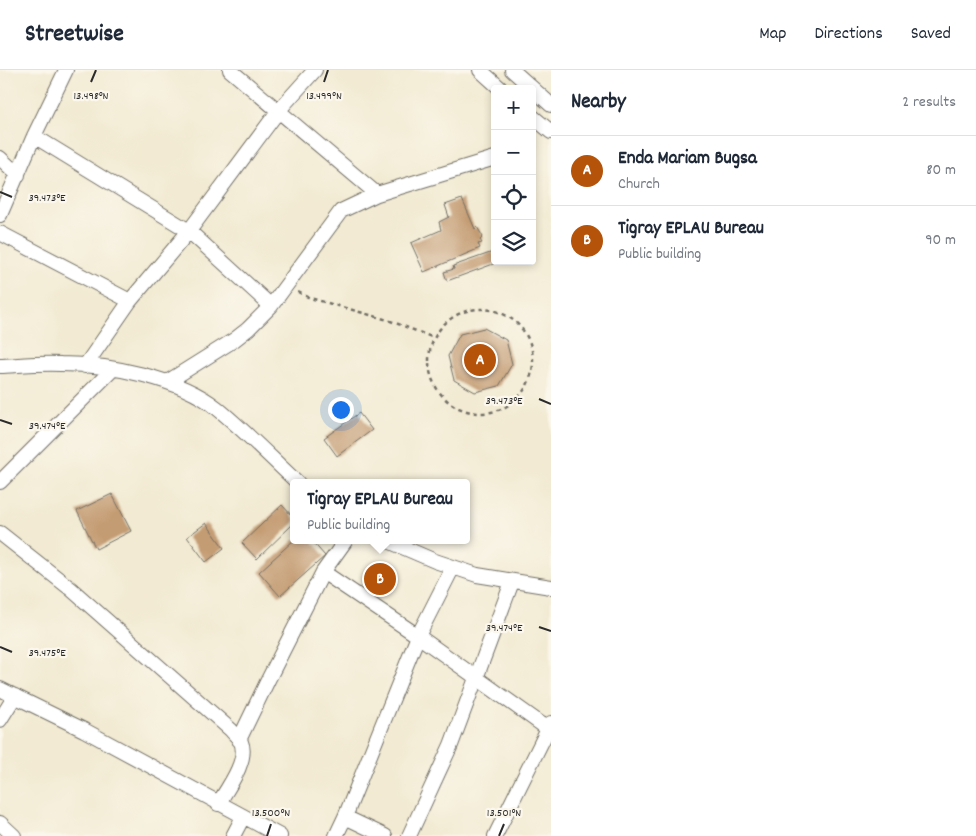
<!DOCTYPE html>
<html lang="en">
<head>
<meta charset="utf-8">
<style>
	:root { --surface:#fff; --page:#f2f2f3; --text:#1f2937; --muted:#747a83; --line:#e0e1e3; --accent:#b45309 }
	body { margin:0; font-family:Dekko,sans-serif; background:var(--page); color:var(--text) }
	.controls { position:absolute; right:15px; top:15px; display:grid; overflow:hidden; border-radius:5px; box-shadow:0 2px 8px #0003 }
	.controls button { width:45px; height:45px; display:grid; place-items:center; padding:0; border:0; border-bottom:1px solid var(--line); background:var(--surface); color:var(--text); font:25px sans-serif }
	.you { position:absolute; left:340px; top:339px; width:18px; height:18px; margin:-12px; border:4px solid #fff; border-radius:50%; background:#1a73e8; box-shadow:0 0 0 8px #1a73e833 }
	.badge { display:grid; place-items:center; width:32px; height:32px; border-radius:50%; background:var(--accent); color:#fff; font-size:16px; font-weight:700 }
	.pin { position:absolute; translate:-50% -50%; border:2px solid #fff; box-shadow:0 1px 5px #0006 }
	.popup { position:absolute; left:290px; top:409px; width:180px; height:65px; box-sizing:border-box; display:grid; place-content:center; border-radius:5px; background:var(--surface); filter:drop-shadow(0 1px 4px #0005); font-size:16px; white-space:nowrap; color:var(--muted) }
	.popup b { font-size:19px; color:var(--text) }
	.popup::after { content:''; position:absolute; left:50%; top:100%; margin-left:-10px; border:10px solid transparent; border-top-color:var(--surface) }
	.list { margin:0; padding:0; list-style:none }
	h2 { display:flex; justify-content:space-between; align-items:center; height:65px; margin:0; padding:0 20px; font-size:21px }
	h2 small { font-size:16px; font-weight:400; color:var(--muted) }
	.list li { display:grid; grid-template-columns:32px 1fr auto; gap:15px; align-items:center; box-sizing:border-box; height:70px; padding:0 20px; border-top:1px solid var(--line) }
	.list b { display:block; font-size:19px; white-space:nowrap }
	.list p { margin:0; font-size:16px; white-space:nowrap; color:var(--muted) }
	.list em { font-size:16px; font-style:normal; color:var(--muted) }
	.icon { flex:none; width:28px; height:28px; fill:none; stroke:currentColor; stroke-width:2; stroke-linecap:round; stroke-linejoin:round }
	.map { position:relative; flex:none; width:551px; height:766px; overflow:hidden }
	header { display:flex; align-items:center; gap:30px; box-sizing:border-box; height:70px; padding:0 25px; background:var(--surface); border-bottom:1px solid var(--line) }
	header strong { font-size:24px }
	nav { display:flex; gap:28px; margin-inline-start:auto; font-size:18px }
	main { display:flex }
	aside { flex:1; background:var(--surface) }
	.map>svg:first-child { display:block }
	.building { fill:#c49c73 }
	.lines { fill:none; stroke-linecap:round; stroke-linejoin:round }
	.minor-casing { stroke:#716e65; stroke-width:16 }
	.path { stroke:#716e65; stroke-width:2.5; stroke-dasharray:4 4; stroke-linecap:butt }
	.minor { stroke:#fff; stroke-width:14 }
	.ticks { fill:none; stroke:#2b2b2b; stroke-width:2 }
	.ticks-label { font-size:12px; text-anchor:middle; fill:#2b2b2b; stroke:#fbf7ec; stroke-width:4.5; stroke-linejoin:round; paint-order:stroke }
</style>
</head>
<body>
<header>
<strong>Streetwise</strong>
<nav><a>Map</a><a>Directions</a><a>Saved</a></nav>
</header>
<main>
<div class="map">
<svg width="551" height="766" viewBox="0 0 551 766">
	<rect width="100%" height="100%" fill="#fbf7ec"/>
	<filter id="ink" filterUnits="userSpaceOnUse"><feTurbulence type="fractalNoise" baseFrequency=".02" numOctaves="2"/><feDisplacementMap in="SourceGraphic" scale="10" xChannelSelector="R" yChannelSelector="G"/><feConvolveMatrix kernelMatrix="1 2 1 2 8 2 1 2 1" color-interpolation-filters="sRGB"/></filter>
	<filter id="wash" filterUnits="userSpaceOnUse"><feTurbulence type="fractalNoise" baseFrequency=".0096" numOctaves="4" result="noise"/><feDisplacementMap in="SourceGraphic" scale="20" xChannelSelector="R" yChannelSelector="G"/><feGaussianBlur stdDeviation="1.12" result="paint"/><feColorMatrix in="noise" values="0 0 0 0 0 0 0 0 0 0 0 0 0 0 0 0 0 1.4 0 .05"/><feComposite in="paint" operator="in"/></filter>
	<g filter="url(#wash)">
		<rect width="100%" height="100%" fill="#f2ead2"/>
		<g id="blocks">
			<!-- building -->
			<path class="building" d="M462,129L475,159L477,157L483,167L480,170L482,173L478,174L480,178L424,202L411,173L441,160L439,152L449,147L445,135Z
				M493,182L496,193L447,211L444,202L454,199L453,196Z
				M484,258L506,270L512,294L499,316L475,322L454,310L448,286L460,264Z
				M359,343L372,360L337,386L324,368Z
				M112,424L131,461L96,479L77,441Z
				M282,435L294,448V453L257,489L242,473Z
				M206,453L224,478L206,492L187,467Z
				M294,470H311L325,486L280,526L259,502Z"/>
		</g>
	</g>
	<g filter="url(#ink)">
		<use href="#blocks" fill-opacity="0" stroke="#716e65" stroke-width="1"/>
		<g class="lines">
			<defs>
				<path id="minor" d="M230,0L377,124
					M480,0L501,19
					M512,0L551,35
					M532,46L551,62
					M34,66L189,161L271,236
					M0,88L18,105
					M0,145L34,66L66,0
					M0,163L130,231
					M0,296C20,295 41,293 61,294C108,294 180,308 217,338C245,361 271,388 298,413
					M85,296L130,231L189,161L279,40L315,0
					M167,312L234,270L248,259L271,236L341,141L377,124L495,88
					M0,412L113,299
					M0,463L71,519L231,660C234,664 239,668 241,672C249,690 227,719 218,734
					M386,470L435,491L477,505L551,517
					M323,502L418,566L551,661
					M0,619L84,660L280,766
					M0,650L15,626
					M239,670L268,610L323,502L346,470
					M345,747L385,766
					M0,753L14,766
					M233,766L243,747
					M336,766L345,747L418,566L453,497
					M409,766L451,675L512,512
					M495,766L551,653"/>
			</defs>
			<!-- minor casing -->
			<use href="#minor" class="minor-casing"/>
			<!-- path -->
			<path class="path" d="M298,222L310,228L388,250L434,268
				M429 291a52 52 0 1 1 104 0a52 52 0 1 1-104 0Z"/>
			<!-- minor -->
			<use href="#minor" class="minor"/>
		</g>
	</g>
	<!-- ticks -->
	<path class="ticks" d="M91,12L96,0M324,12L328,0M0,122L12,127M539,329L551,334M0,350L12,354M539,557L551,561M0,577L12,582M267,766L271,754M499,766L504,754"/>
	<g class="ticks-label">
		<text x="91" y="29">13.498°N</text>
		<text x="324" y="29">13.499°N</text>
		<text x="47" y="131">39.473°E</text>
		<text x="504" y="334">39.473°E</text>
		<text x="47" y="359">39.474°E</text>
		<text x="504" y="561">39.474°E</text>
		<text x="47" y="586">39.475°E</text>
		<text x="271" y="746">13.500°N</text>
		<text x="504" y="746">13.501°N</text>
	</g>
</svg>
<div class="controls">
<button>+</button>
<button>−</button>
<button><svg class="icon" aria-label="locate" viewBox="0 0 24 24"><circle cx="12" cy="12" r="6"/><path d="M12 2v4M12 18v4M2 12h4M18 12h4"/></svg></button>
<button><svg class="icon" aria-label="layers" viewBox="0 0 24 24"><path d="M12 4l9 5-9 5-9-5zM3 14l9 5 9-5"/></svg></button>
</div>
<div class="you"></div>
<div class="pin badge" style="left:480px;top:290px">A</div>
<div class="pin badge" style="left:380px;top:509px">B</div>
<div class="popup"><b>Tigray EPLAU Bureau</b>Public building</div>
</div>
<aside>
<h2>Nearby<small>2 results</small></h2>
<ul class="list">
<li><span class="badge">A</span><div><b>Enda Mariam Bugsa</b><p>Church</p></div><em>80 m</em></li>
<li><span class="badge">B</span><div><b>Tigray EPLAU Bureau</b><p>Public building</p></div><em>90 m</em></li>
</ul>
</aside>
</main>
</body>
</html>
